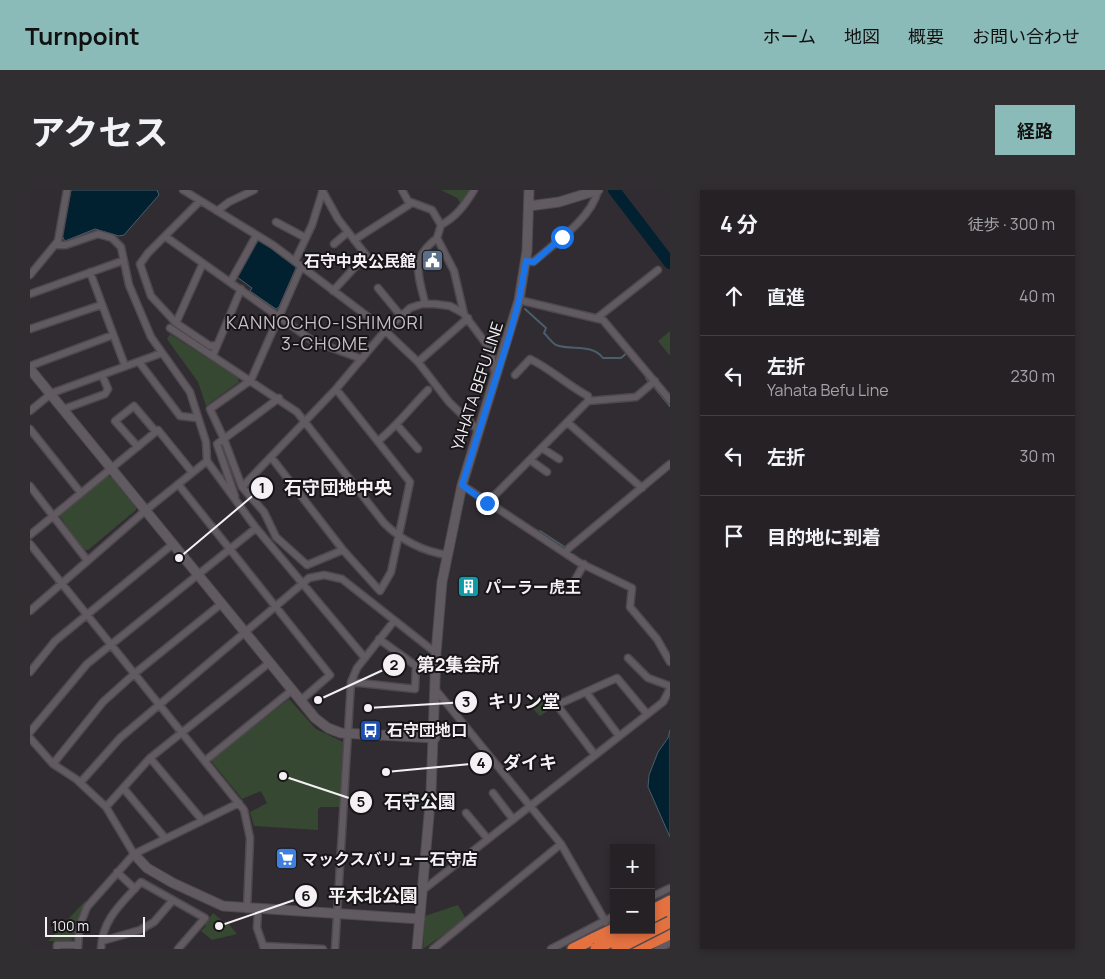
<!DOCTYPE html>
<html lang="ja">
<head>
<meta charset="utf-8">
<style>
	:root { --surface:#252125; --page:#312e32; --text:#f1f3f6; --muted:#a3a3a7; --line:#423e42; --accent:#8bbbb9 }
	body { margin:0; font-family:Manrope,"Noto Sans JP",sans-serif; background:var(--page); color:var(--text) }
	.controls { position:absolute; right:15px; bottom:15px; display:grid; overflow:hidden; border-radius:0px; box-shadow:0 2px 8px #0003 }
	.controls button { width:45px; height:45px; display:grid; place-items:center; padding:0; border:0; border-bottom:1px solid var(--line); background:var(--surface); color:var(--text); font:25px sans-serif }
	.scale { position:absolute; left:15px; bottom:12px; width:100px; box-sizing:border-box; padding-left:5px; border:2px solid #f4f0f4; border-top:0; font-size:14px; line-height:18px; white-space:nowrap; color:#f4f0f4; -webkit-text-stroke:4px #171517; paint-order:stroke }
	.stop { position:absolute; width:15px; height:15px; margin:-11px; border:4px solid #1a73e8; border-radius:50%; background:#fff }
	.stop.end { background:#1a73e8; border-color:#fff; box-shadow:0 1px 5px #0008 }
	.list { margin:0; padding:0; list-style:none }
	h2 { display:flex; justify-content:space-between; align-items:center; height:65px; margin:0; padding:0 20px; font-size:21px }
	h2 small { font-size:16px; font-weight:400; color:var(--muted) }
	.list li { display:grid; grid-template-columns:32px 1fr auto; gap:15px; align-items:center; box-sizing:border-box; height:80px; padding:0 20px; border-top:1px solid var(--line) }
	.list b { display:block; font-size:19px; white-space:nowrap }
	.list p { margin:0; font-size:16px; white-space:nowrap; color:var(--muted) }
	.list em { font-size:16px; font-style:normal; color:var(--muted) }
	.icon { flex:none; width:28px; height:28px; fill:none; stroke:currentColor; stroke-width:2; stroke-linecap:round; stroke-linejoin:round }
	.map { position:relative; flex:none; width:640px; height:759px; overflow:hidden; border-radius:0px }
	header { display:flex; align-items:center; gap:30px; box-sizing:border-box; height:70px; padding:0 25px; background:var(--accent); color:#111 }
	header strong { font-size:24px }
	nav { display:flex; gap:28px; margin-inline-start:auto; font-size:18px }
	.intro { display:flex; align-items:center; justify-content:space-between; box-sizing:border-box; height:120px; padding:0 30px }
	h1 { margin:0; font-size:35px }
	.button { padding:12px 22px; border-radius:0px; background:var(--accent); color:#111; font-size:18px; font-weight:700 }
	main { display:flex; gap:30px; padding:0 30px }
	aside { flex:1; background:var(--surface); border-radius:0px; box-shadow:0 2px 8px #0003 }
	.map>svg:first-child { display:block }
	.green { fill:#364732 }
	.water { fill:#012030; stroke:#4a5e6b }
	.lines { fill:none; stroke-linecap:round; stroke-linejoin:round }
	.stream { stroke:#4a5e6b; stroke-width:2 }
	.river { stroke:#012030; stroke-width:12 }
	.street-casing { stroke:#4e494e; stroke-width:9 }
	.secondary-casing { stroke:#4e494e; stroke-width:11 }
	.highway-casing { stroke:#4e494e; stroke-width:14 }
	.street { stroke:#615b61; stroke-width:6 }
	.secondary { stroke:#615b61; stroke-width:9 }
	.highway { stroke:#e47140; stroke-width:11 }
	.highway-bridge-casing { stroke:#4e494e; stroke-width:14; stroke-linecap:butt }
	.highway-bridge { stroke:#e47140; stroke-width:11 }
	.route { stroke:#1a73e8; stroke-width:6 }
	.labels { text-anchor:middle; stroke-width:4; stroke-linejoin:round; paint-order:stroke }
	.poi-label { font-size:16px; font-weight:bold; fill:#f4f0f4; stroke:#171517; text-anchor:start }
	.street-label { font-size:16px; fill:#f4f0f4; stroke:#171517 }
	.neighbourhood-label { font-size:18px; letter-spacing:1px; fill:#c6bec5; stroke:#171517 }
	.leader { fill:none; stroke:#f4f0f4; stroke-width:2 }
	.callout-dot { fill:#f4f0f4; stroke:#171517; stroke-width:2 }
	.mark-label { font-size:15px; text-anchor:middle; font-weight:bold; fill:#111 }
	.callout-label { font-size:18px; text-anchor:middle; font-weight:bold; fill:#f4f0f4; stroke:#171517; stroke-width:4; stroke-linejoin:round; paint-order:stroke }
</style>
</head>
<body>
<header>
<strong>Turnpoint</strong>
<nav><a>ホーム</a><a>地図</a><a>概要</a><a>お問い合わせ</a></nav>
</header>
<div class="intro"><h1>アクセス</h1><a class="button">経路</a></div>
<main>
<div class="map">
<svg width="640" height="759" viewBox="0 0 640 759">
	<rect width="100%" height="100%" fill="#312c31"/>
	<!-- green -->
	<path class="green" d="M411,0H441L432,15L427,8Z
		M640,141V166L628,151Z
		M140,144L208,188L209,192L176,216L168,192L137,149Z
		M77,286L82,287L106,317V320L58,360H53L29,325Z
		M509,505L515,517L522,514L524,517L510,526L500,516Z
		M259,509L286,539L313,552L310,617H290L288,620V640L224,636L220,622L237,613L231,601L212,609L182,572L183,568Z
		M56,710L48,728L44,748L40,751H18Z
		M428,715L436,729L393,759L395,726Z
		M183,723L195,733L197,732L207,744L182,750L171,741L176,736L174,734Z"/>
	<!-- water -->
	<path class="water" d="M41,0H127L129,5L94,45L89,46L65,39L35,51L32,46Z
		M230,50L265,74L266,78L249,117L246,119L220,101L222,98L207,87L226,51Z
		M640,540V647L618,597L619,585L628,562L638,548Z"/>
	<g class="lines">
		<!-- stream -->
		<path class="stream" d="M495,119L516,138L514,143C518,147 522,153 526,155C542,161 561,153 573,168H591L598,162
			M616,188L620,193
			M625,198L640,216
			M510,341L536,358"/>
		<!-- river -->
		<path class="river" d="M584,0L640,73"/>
		<defs>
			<path id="street" d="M153,0L243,55L349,135L388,172L419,212L449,241
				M292,0L308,29L336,65L303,101
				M372,0L378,11L402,20L411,35
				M170,11L118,63L110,74L121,106L146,133L173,73
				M187,21L199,12L224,0
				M246,32L276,48
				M136,47L283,151L332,169
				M324,50L382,13
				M304,54L318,42
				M26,55H36L68,44L82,48L91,57L99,95L121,147L160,202L176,252L177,271L226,338L335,468
				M265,71L282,35L293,0
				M496,71L503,72C525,53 562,28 568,0
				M60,82L95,176
				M0,85L28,51L37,0
				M201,91L226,46
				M348,98L371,126
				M0,104L92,71
				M489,110L573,130L640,210
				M395,113C388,83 380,69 407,48
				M434,124L424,81L407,48L411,35C426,27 435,15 444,0
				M567,128L628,80
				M146,133L180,156L187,155
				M140,138L267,222L354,333C371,350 392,361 417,365
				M0,139L71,115
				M183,165L211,99
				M109,172L150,226L167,228
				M388,172L438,128
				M0,176L83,145
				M485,185L500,169C521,179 537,195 558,206V211
				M34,219L75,204L78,199L72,185
				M0,221L22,203L132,163
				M537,232L612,298
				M367,235L388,259
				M0,239L51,303
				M348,251C367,236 381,217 398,200
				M108,257L85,231L104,216L126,242
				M512,258L529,269
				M241,267L313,360L350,401L361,382L380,292L306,199
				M500,270L517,282
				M148,294L300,485L270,511
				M432,295L550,373L602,398L600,417L627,449L640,472
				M0,296L57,370
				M212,297L194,249L180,219L221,190L271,77
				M205,306L187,254L249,208
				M457,313L558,211L606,207L625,191
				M0,345L128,240L162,282
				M0,354L214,620L220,648L217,719
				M313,360L277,375L246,347L234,322L212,297L306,199L355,141L380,118L392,114H405L420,116L433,123L460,159L465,183
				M535,363L539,358L640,274
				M540,399L554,374
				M0,421L116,320L177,271
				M598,468L618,488L640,496
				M0,482L25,451L143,354
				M321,492L385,499L386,476L349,449
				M405,499L531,654L582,743
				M556,502L589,546
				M0,542L57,474L226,338
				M0,548L23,574L46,589L76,617L104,664
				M565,565L527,515L587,488L617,524
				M120,568L172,630
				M176,570L261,501
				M23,574L73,512L104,484L191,414
				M50,593L90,548L279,388L294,385L312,389L406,463
				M94,599L135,648
				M463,603L482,628
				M76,617L120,568L239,473
				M436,623L457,648
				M87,682L105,699
				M393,700L633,512L640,499
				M621,707L640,698
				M228,720L227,738L234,758
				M72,751L110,740L124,732L143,710
				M233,756L293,759
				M27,759V755H47
				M48,759L49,737L57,717L104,664L209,613
				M71,759C72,729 92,713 111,692L175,728L148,759
				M305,759L321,492L327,478L364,431
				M403,759L531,654
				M521,759L584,726
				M628,759L640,753"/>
			<path id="secondary" d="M499,16L529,12L568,0
				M0,179L285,528L298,538L311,543L405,548
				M104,664L117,678L143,693L193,716L390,729
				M387,759L401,603L406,463L412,392L432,295L489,110L497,61L499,0"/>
			<path id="highway" d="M621,721L640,711
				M621,731L640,722
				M543,759L565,748
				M608,759L640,744"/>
		</defs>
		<!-- street casing -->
		<use href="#street" class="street-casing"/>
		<!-- secondary casing -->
		<use href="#secondary" class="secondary-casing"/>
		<!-- highway casing -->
		<use href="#highway" class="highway-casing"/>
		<!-- street -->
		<use href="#street" class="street"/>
		<!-- secondary -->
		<use href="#secondary" class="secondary"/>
		<!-- highway -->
		<use href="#highway" class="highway"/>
		<defs>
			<path id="highway-bridge" d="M565,748L584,739
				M566,759L603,740
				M587,759L640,732"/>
		</defs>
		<!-- highway-bridge casing -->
		<use href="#highway-bridge" class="highway-bridge-casing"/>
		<!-- highway-bridge -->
		<use href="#highway-bridge" class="highway-bridge"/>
	</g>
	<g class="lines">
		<!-- route -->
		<path class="route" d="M457,313L432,295L479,147L489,110L496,71L504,72L532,47"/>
	</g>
	<!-- icons -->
	<defs>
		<symbol id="civic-square" viewBox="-11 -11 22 22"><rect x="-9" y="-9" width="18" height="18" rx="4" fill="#5c6f8a" stroke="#171517"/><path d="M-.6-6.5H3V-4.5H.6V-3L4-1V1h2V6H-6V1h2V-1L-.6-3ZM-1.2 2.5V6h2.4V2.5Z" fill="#fff"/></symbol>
		<symbol id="building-square" viewBox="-11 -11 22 22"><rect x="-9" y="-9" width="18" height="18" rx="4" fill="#0f9aa8" stroke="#171517"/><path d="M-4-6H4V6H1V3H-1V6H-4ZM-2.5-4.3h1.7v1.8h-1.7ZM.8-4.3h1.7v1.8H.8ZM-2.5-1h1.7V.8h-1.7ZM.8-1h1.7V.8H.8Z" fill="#fff"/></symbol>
		<symbol id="bus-square" viewBox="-11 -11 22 22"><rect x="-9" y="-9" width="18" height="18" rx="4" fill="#1a4fb4" stroke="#171517"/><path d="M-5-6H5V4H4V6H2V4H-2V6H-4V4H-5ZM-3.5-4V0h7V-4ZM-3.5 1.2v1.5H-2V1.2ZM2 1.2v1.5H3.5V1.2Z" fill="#fff"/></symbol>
		<symbol id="supermarket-square" viewBox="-11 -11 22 22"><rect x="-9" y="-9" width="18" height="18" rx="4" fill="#3f7fe0" stroke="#171517"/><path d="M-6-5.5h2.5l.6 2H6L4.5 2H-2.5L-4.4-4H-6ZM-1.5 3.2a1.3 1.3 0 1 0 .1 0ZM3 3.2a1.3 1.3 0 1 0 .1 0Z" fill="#fff"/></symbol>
	</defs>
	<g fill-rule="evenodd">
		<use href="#civic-square" x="390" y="58" width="25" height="25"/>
		<use href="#building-square" x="426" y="384" width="25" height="25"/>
		<use href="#bus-square" x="328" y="528" width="25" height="25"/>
		<use href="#supermarket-square" x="244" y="656" width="25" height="25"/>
	</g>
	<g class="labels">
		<!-- poi labels -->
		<g class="poi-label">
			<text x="386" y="77" text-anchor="end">石守中央公民館</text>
			<text x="455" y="403">パーラー虎王</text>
			<text x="357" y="546">石守団地口</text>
			<text x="272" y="675">マックスバリュー石守店</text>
		</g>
		<!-- street labels -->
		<g class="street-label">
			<text transform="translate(447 196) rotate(-72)" y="6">YAHATA BEFU LINE</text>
		</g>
		<!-- neighbourhood labels -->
		<g class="neighbourhood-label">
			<text x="295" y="139">KANNOCHO-ISHIMORI<tspan x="295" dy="21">3-CHOME</tspan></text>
		</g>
	</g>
	<!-- callouts -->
	<path class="leader" d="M149 368L232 298M288 510L364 475M338 518L436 512M356 582L451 573M253 586L331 612M189 736L276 706"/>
	<g class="callout-dot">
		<circle cx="149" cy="368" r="5"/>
		<circle cx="288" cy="510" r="5"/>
		<circle cx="338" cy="518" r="5"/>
		<circle cx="356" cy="582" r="5"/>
		<circle cx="253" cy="586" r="5"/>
		<circle cx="189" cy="736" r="5"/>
		<circle cx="232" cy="298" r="12"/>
		<circle cx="364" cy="475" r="12"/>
		<circle cx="436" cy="512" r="12"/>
		<circle cx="451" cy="573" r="12"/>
		<circle cx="331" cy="612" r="12"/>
		<circle cx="276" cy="706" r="12"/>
	</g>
	<g class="mark-label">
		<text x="232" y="303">1</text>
		<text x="364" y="480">2</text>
		<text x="436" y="517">3</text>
		<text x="451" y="578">4</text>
		<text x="331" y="617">5</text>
		<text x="276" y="711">6</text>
	</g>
	<g class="callout-label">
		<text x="308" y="304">石守団地中央</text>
		<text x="428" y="481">第2集会所</text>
		<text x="494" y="518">キリン堂</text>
		<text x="500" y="579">ダイキ</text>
		<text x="390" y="618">石守公園</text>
		<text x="343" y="712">平木北公園</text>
	</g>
</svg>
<div class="controls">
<button>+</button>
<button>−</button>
</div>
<div class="scale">100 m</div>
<div class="stop" style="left:532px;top:47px"></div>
<div class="stop end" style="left:457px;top:313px"></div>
</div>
<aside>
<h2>4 分<small>徒歩 · 300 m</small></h2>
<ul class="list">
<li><svg class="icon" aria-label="ahead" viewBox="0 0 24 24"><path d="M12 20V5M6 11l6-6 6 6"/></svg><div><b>直進</b></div><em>40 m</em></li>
<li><svg class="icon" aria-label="left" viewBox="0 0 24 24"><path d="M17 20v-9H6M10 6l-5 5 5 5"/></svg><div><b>左折</b><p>Yahata Befu Line</p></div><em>230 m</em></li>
<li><svg class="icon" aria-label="left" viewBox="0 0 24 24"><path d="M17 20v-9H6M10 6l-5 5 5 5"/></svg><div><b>左折</b></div><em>30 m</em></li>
<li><svg class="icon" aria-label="arrive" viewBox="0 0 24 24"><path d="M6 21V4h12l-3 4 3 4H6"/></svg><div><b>目的地に到着</b></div></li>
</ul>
</aside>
</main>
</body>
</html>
